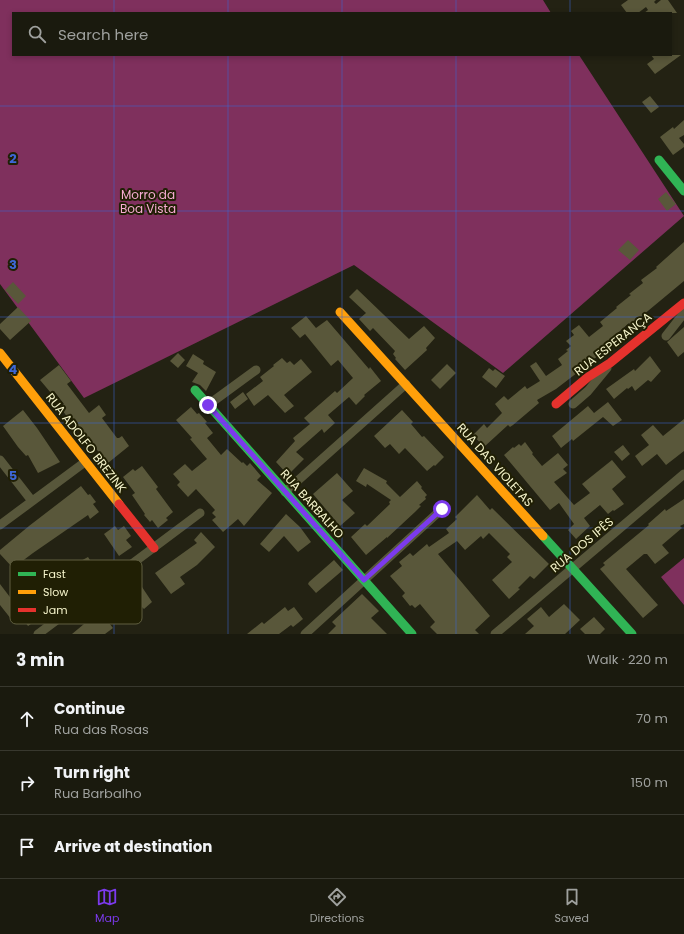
<!DOCTYPE html>
<html lang="en">
<head>
<meta charset="utf-8">
<style>
	:root { --surface:#1a1a0e; --page:#27271c; --text:#f1f3f6; --muted:#9fa19e; --line:#38382e; --accent:#7c3aed }
	body { margin:0; font-family:Poppins,sans-serif; background:var(--page); color:var(--text) }
	.stop { position:absolute; width:12px; height:12px; margin:-9px; border:3px solid #7c3aed; border-radius:50%; background:#fff }
	.stop.end { background:#7c3aed; border-color:#fff; box-shadow:0 1px 4px #0008 }
	.list { margin:0; padding:0; list-style:none }
	h2 { display:flex; justify-content:space-between; align-items:center; height:52px; margin:0; padding:0 16px; font-size:17px }
	h2 small { font-size:13px; font-weight:400; color:var(--muted) }
	.list li { display:grid; grid-template-columns:26px 1fr auto; gap:12px; align-items:center; box-sizing:border-box; height:64px; padding:0 16px; border-top:1px solid var(--line) }
	.list b { display:block; font-size:15px; white-space:nowrap }
	.list p { margin:0; font-size:13px; white-space:nowrap; color:var(--muted) }
	.list em { font-size:13px; font-style:normal; color:var(--muted) }
	.icon { flex:none; width:22px; height:22px; fill:none; stroke:currentColor; stroke-width:2; stroke-linecap:round; stroke-linejoin:round }
	.map { position:relative; flex:none; width:684px; height:634px; overflow:hidden }
	.search { position:absolute; background:var(--surface); box-shadow:0 2px 6px #0003; left:12px; right:12px; top:12px; height:44px; display:flex; align-items:center; gap:10px; box-sizing:border-box; padding:0 14px; border-radius:0px; color:var(--muted); font-size:15px }
	.sheet { height:244px; background:var(--surface) }
	nav { display:flex; justify-content:space-around; align-items:center; box-sizing:border-box; height:56px; border-top:1px solid var(--line); background:var(--surface); font-size:11px; color:var(--muted) }
	nav a { display:grid; justify-items:center; gap:2px }
	nav .on { color:var(--accent) }
	.map>svg:first-child { display:block }
	.forest { fill:#7f305d }
	.building { fill:#59573a }
	.lines { fill:none; stroke-linecap:round; stroke-linejoin:round }
	.street { stroke:#58573b; stroke-width:9 }
	.fast { stroke:#30b455; stroke-width:9 }
	.slow { stroke:#ff9f0a; stroke-width:9 }
	.jam { stroke:#e5322d; stroke-width:9 }
	.route { stroke:#7c3aed; stroke-width:5 }
	.grid { fill:none; stroke:#3d67d6; stroke-width:1; stroke-opacity:0.55 }
	.labels { text-anchor:middle; stroke-width:4; stroke-linejoin:round; paint-order:stroke }
	.park-label { font-size:12px; fill:#f7acd3; stroke:#201f04 }
	.street-label { font-size:12px; fill:#f5f4cb; stroke:#201f04 }
	.key { fill:#201f04; stroke:#605f40; stroke-width:1 }
	.key-label { font-size:11px; fill:#f5f4cb }
	.grid-label { font-size:13px; text-anchor:middle; font-weight:bold; fill:#3d67d6; stroke:#201f04; stroke-width:4; stroke-linejoin:round; paint-order:stroke }
</style>
</head>
<body>
<div class="map">
<svg width="684" height="634" viewBox="0 0 684 634">
	<rect width="100%" height="100%" fill="#232213"/>
	<!-- forest -->
	<path class="forest" d="M0,0H543L551,13H13V55H579L684,216L503,373L354,265L84,398L0,284Z
		M684,558V605L661,577Z"/>
	<!-- building -->
	<path class="building" d="M628,0H656L654,2L656,4L661,0H668L677,13H644L648,10L646,7L638,13H627L621,5Z
		M651,55H681L655,74L647,64L654,59Z
		M650,96L659,107L651,113L642,102Z
		M684,120V135L679,138L684,144V147L673,155L660,137L673,127L674,129Z
		M666,192L676,204L667,211L658,199Z
		M628,240L639,250L630,260L618,250Z
		M684,242V281L631,325L629,323L612,338L615,341L586,366L556,389L537,400L539,403L513,425L510,427L508,425L484,447L473,435L484,424L487,428L502,413L495,404L504,396L508,400L525,386L527,389L540,381L530,366L536,362L546,376L562,365L558,359L568,351L566,350L571,346L566,341L574,335L571,331L579,325L589,337L603,326L600,322L617,308L616,307L631,295L629,294L643,283L641,280L657,268L656,267Z
		M13,282L26,296L18,304L5,290Z
		M357,289L409,339L424,326L435,338L426,348L427,350L405,370L395,359L396,358L393,354L395,351L373,328L370,331L359,319L366,313L349,297Z
		M18,307L31,321L10,340L0,329V324Z
		M306,316L316,328L327,320L369,369L370,367L381,381L364,395L365,396L356,405L349,397L328,415L335,423L324,433L322,429L296,452L304,459L288,475L276,462L295,441L293,438L310,424L304,418L335,391L337,393L353,378L338,360L331,366L305,334L300,338L291,328Z
		M684,327V352L678,357L667,342Z
		M178,353L185,360L178,368L170,361Z
		M193,354L204,361L203,364L216,372L206,391L200,385L192,382L198,373L186,366Z
		M650,356L661,371L651,382L648,380L635,391L632,386L628,389L627,388L614,399L606,389L634,369L635,371Z
		M282,358L287,363L290,361L294,365L301,359L312,372L284,395L294,406L285,413L268,395L254,406L246,394L263,381L260,377L274,366L273,365Z
		M447,364L456,373L440,389L431,380Z
		M59,365L71,381L67,384L89,413L99,405L106,415L102,418L117,438H119L122,436L129,446L108,463L92,444L71,416L68,418L60,407L64,404L54,391L51,393L40,380Z
		M489,368L493,371L495,369L505,376L496,388L482,377Z
		M243,392L248,399L235,409L230,402Z
		M608,402L622,420L613,426L603,417L573,441L572,439L561,448L552,436L588,406L594,413Z
		M191,407L197,414L199,413L207,422L205,423L213,433L207,438L221,455L227,449L242,463L243,462L247,466L250,463L261,476L257,480L272,493L244,526L238,519L223,532L212,520L216,517L212,513L215,510L196,489L188,497L177,485L180,482L173,474L185,464L192,471L207,459L190,439L192,438L176,420Z
		M23,410L37,428L60,462L38,473L28,455L26,456L18,447L3,426Z
		M402,410L413,422L411,424L422,437L424,436L444,457L435,466L434,465L427,471L405,448L399,454L390,444L385,448L374,436Z
		M684,419V451L666,465L657,454L642,466L635,456L649,445L641,435L653,425L663,436Z
		M525,442L533,453L532,454L542,466L558,453L568,465L563,469L567,473L554,482L574,505L590,493L582,484L612,460L626,477L612,489L624,504L614,511L613,510L608,514L600,505L584,518L590,526L576,539L568,530L574,524L559,503L550,510L504,455L513,447L514,448L519,444L521,446Z
		M623,445L630,454L622,461L614,452Z
		M142,466L158,487L156,489L173,512L166,518L168,520L158,528L152,520L150,522L144,515L145,514L132,495L135,493L123,477L133,469L135,471Z
		M364,468L387,481L386,483L400,497L417,481L422,487L421,488L427,495L425,497L426,499L419,505L421,506L415,512L387,538V537L366,555L351,537L365,524L367,526L390,504L389,502L391,500L367,484L366,487L356,481Z
		M337,473L353,491L342,500L355,513L340,526L313,494Z
		M81,486L88,495L90,494L96,502L93,504L99,512L90,519L88,515L33,553L13,568L0,554V550L29,526Z
		M477,495L490,510L492,508L549,564L534,579L530,576L518,588L520,589L509,599L492,580L512,562L507,557L510,554L489,533L483,539L481,536L465,550L457,541L438,554L490,616L475,630L479,634H437L430,627L435,622L420,604L415,608L412,605L410,606L402,596L405,593L390,576L402,566L399,562L410,553L413,556L427,544L429,547L449,533L446,529L457,519L455,517Z
		M684,499V524L680,526L682,528L662,545L669,553L655,564L647,554H644L626,569L658,605L643,618L600,569L605,565L603,563L649,525L648,524L665,509L666,511Z
		M286,514L300,527L311,542L298,552L284,536L269,552L260,544Z
		M115,526L118,530L124,526L131,536L126,540L132,547L119,556L104,534Z
		M201,532L215,547L197,565L180,577L185,584L171,594L155,573L197,543L194,540Z
		M88,557L99,574L89,581L87,580L80,584L78,580L57,594L63,602L28,626L22,618L15,624L0,605V584L19,609L35,597L29,590L53,572L55,575Z
		M334,560L343,570L316,593L308,584L309,582Z
		M140,584L152,602L144,609L138,603L109,623L113,628L105,634H72L84,624L83,623L107,606L106,605L121,595L122,597Z
		M362,594L379,611L371,618L387,634H328L336,626L332,622Z
		M564,604L580,620L565,634H525L534,626L527,619L541,607L549,617Z
		M285,607L288,611L294,607L303,619L293,627L291,625L279,634H247L262,622L264,624Z
		M594,617L605,629L600,634H585L580,629Z"/>
	<g class="lines">
		<!-- street -->
		<path class="street" d="M666,336L684,313
			M573,404L588,391L607,368
			M208,405L256,370
			M0,460L32,501
			M285,492L406,384
			M0,525L85,462
			M38,634L200,513
			M305,634L442,509
			M495,634L684,474"/>
		<!-- fast -->
		<path class="fast" d="M659,160L684,191
			M195,390L412,634
			M543,536L632,634"/>
		<!-- slow -->
		<path class="slow" d="M340,312L543,536
			M0,353L119,504"/>
		<!-- jam -->
		<path class="jam" d="M556,404L588,377L610,363L684,303
			M119,504L154,548"/>
	</g>
	<g class="lines">
		<!-- route -->
		<path class="route" d="M208,405L364,580L442,509"/>
	</g>
	<!-- grid -->
	<path class="grid" d="M114,0V13M228,0V13M342,0V13M456,0V13M570,0V13M114,55V634M228,55V634M342,55V634M456,55V634M570,55V634M0,106H684M0,211H684M0,317H684M0,423H684M0,528H684"/>
	<g class="labels">
		<!-- park labels -->
		<g class="park-label">
			<text x="148" y="199">Morro da<tspan x="148" dy="14">Boa Vista</tspan></text>
		</g>
		<!-- street labels -->
		<g class="street-label">
			<text transform="translate(613 344) rotate(-38)" y="4">RUA ESPERANÇA</text>
			<text transform="translate(86 443) rotate(52)" y="4">RUA ADOLFO BREZINK</text>
			<text transform="translate(495 465) rotate(48)" y="4">RUA DAS VIOLETAS</text>
			<text transform="translate(312 504) rotate(48)" y="4">RUA BARBALHO</text>
			<text transform="translate(582 545) rotate(-40)" y="4">RUA DOS IPÊS</text>
		</g>
	</g>
	<!-- legend -->
	<rect x="10" y="560" width="132" height="64" rx="6" class="key"/>
	<rect x="18" y="572" width="18" height="4" fill="#30b455"/>
	<rect x="18" y="590" width="18" height="4" fill="#ff9f0a"/>
	<rect x="18" y="608" width="18" height="4" fill="#e5322d"/>
	<g class="key-label">
		<text x="43" y="578">Fast</text>
		<text x="43" y="596">Slow</text>
		<text x="43" y="614">Jam</text>
	</g>
	<g class="grid-label">
		<text x="13" y="163">2</text>
		<text x="13" y="269">3</text>
		<text x="13" y="374">4</text>
		<text x="13" y="480">5</text>
	</g>
</svg>
<div class="stop" style="left:442px;top:509px"></div>
<div class="stop end" style="left:208px;top:405px"></div>
<div class="search"><svg class="icon" aria-label="search" viewBox="0 0 24 24"><circle cx="10" cy="10" r="6"/><path d="M15 15l6 6"/></svg>Search here</div>
</div>
<section class="sheet">
<h2>3 min<small>Walk · 220 m</small></h2>
<ul class="list">
<li><svg class="icon" aria-label="ahead" viewBox="0 0 24 24"><path d="M12 20V5M6 11l6-6 6 6"/></svg><div><b>Continue</b><p>Rua das Rosas</p></div><em>70 m</em></li>
<li><svg class="icon" aria-label="right" viewBox="0 0 24 24"><path d="M7 20v-9h11M14 6l5 5-5 5"/></svg><div><b>Turn right</b><p>Rua Barbalho</p></div><em>150 m</em></li>
<li><svg class="icon" aria-label="arrive" viewBox="0 0 24 24"><path d="M6 21V4h12l-3 4 3 4H6"/></svg><div><b>Arrive at destination</b></div></li>
</ul>
</section>
<nav>
<a class="on"><svg class="icon" aria-label="map" viewBox="0 0 24 24"><path d="M3 6l6-2 6 2 6-2v14l-6 2-6-2-6 2zM9 4v14M15 6v14"/></svg>Map</a>
<a><svg class="icon" aria-label="directions" viewBox="0 0 24 24"><path d="M12 3l9 9-9 9-9-9zM9 14v-3h6M13 9l2 2-2 2"/></svg>Directions</a>
<a><svg class="icon" aria-label="saved" viewBox="0 0 24 24"><path d="M7 4h10v16l-5-4-5 4z"/></svg>Saved</a>
</nav>
</body>
</html>
